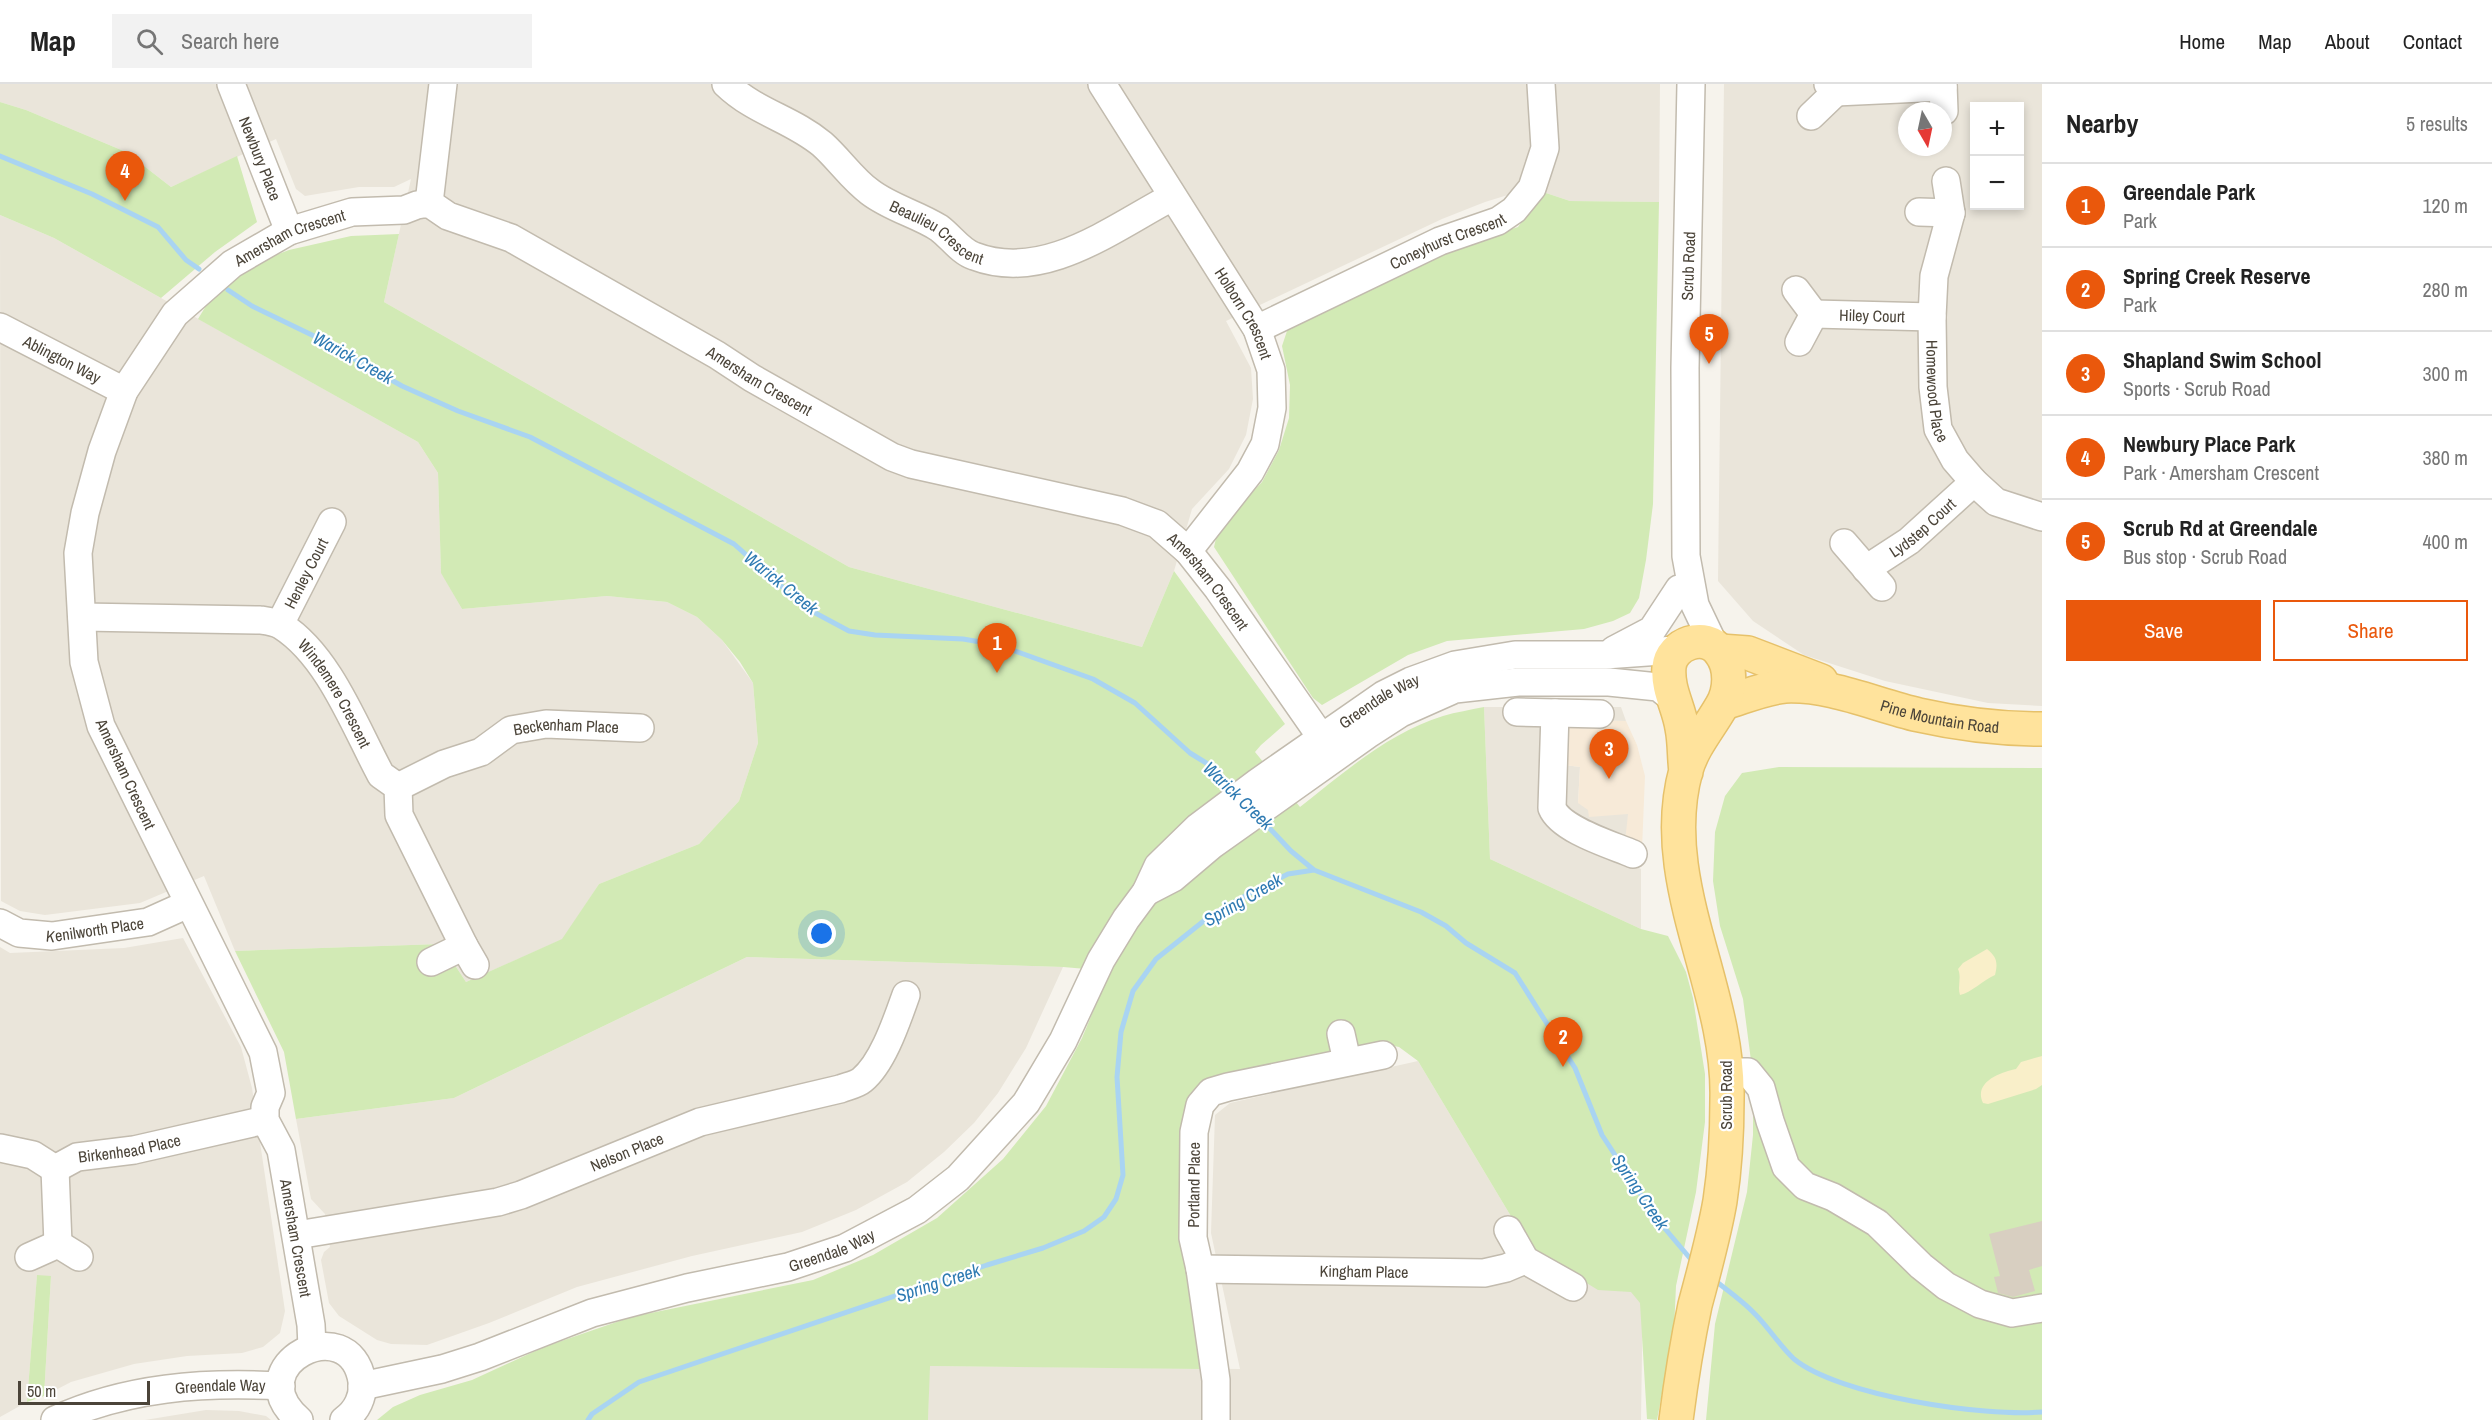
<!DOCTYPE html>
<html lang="en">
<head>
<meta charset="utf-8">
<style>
	:root { --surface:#fff; --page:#f2f2f2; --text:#222; --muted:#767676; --line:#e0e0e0; --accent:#ea580c }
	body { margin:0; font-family:"Archivo Narrow",sans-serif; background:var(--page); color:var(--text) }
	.controls { position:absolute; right:18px; top:18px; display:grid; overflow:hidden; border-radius:0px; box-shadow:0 3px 9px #0003 }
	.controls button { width:54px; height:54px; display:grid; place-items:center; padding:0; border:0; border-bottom:2px solid var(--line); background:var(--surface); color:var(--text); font:30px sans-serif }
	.compass { position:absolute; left:1898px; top:18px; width:54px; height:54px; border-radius:50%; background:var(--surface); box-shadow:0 3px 9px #0003; rotate:171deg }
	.scale { position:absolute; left:18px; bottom:15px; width:132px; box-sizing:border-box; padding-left:6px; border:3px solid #4b4439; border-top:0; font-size:16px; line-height:21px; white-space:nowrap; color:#4b4439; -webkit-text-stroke:4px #fff; paint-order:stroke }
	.you { position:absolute; left:822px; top:850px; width:21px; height:21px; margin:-15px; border:4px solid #fff; border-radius:50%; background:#1a73e8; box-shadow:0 0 0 9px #1a73e833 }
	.badge { display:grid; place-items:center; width:39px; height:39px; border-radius:50%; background:var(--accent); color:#fff; font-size:20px; font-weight:700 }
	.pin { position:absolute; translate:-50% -50px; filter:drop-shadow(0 2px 3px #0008) }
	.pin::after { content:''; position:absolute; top:32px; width:21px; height:18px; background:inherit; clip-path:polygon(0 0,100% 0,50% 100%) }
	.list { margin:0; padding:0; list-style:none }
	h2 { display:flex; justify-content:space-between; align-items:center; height:78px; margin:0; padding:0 24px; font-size:26px }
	h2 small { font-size:20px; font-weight:400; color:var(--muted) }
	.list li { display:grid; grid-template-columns:39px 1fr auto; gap:18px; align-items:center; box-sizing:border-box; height:84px; padding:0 24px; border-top:2px solid var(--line) }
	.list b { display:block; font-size:22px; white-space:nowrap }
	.list p { margin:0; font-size:20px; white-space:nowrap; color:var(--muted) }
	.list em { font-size:20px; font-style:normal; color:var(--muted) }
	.actions { display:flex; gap:12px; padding:18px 24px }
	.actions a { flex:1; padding:14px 0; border:2px solid var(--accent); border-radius:0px; text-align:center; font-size:21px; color:var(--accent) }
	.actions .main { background:var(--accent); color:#fff }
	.icon { flex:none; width:33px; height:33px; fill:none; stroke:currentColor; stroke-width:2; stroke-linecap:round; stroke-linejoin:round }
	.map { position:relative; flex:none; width:2042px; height:1336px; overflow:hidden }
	header { display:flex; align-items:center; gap:36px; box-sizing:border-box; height:84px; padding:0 30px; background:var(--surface); border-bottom:2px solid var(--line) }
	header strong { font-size:28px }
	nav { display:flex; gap:33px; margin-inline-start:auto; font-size:21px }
	.search { width:420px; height:54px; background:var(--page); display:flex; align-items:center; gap:15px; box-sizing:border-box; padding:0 21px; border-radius:0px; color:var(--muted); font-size:22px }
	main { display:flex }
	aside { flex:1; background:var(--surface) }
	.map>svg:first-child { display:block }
	.residential { fill:#eae5da; fill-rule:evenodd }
	.commercial { fill:#f7ead8 }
	.green { fill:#d2eab5 }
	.sand { fill:#f9efc9 }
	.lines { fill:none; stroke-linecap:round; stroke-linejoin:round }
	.stream { stroke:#a9d4f2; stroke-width:5 }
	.building { fill:#d8cfc1 }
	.minor-casing { stroke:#c2bbae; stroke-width:30 }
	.major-casing { stroke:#e6c16a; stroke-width:36 }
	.minor { stroke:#fff; stroke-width:27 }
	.major { stroke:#ffe39c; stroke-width:33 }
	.labels { text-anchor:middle; stroke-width:4.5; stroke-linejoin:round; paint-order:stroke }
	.street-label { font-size:16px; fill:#4b4439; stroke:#fff }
	.water-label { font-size:18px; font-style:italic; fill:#2e7ab2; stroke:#fff }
</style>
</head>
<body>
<header>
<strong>Map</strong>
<div class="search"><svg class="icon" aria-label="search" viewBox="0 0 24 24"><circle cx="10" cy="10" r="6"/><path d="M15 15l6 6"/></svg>Search here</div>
<nav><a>Home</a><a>Map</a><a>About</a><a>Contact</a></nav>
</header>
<main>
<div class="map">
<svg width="2042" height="1336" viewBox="0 0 2042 1336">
	<rect width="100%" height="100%" fill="#f6f3ec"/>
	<!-- residential -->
	<path class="residential" d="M0,0H1660L1659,118L1570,117L1543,108L1520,96L1511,110L1485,118L1442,135L1226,237L1251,284L1253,315L1246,351L1229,385L1192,425L1174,487L1142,563L849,483L384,218L411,95L394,103H359L305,112L296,105L276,55L171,103L126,68L26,26L0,18Z
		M1724,0H2042V622L1988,619L1885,597L1804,571L1753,537L1718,497ZM1974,22H2020V122H1974ZM1907,27H1943V63H1907Z
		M0,131L54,154L418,358L438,389L441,488L462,525L607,512L667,518L697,533L722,556L753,599L758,659L739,717L699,760L599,800L563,855L466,898L441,860L235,867L204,792L140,819L45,831L20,827L1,817Z
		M1484,623H1621L1626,637L1565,636V681L1580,683L1578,719L1629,730L1623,777L1641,785V845L1490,775Z
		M183,854L241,963L252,1004L285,1227L280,1249L263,1263L242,1269L187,1272L134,1280L71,1298L44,1312L51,1192H37L27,1318L0,1333V863L10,869L124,864Z
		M747,873L1063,883L1026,964L998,1009L974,1039L944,1068L907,1098L856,1126L802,1148L692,1172L577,1203L489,1239L427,1261L391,1260L377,1256L339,1232L329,1219L321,1176L324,1168L330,1163L325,1130L311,1115L296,1035L454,1014Z
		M1418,977L1515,1139L1643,1202L1641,1336H928L929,1282L1240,1285L1211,1149L1215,1031L1230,1019Z
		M206,1326L239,1327L266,1332L271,1336H145Z"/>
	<!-- commercial -->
	<path class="commercial" d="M1565,636L1626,637L1637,661L1645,692L1642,765L1625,758L1628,730L1589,733L1588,726L1578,719L1580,683L1564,681Z"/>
	<!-- green -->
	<path class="green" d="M0,18L26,26L126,68L171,103L237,72L257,138L215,168L161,214L54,154L0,131Z
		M1543,108L1570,117L1659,118L1653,420L1646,476L1639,514L1630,529L1613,537L1584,545L1447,557L1408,571L1322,621L1313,614L1214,463L1217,450L1224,439L1262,398L1279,366L1289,334L1290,301L1282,262L1288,244L1432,171L1518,143Z
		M399,150L384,218L849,483L1142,563L1174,487L1285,640L1261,661L1255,668L1300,723C1343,689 1390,648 1443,632C1456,628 1470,626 1484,623L1490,775L1641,845L1668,852L1686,888L1693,914L1705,990V1038L1696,1108L1676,1202L1674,1246L1657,1336L1647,1335L1640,1219L1631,1208L1598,1206L1539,1170L1515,1139L1418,977L1399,963L1380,959L1189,1025L1202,1285L930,1282L928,1336H377L393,1323L420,1311L472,1296L544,1263L631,1233L813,1196L873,1171L937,1134L1003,1075L1046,1022L1082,954L1110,887L1063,883L747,873L454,1014L296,1035L284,968L235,867L441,860L466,898L562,855L599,800L699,760L739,717L758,659L753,599L740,578L722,556L697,533L667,518L607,512L462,525L441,489L438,389L418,358L198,235L215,207L255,179L289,166L351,152Z
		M1779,683L2042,684V1336H1706L1715,1240L1747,1108L1753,1051V992L1743,915L1720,842L1713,797L1715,748L1725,712L1742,689Z
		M37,1191L51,1192L44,1312L27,1318Z"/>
	<!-- sand -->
	<path class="sand" d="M1987,865C1997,873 1998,879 1995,891C1983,896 1971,909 1960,911C1957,902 1962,894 1958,885L1963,879Z
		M2042,972V1001L2036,1005L1988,1020L1983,1019C1973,998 2001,988 2016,985L2021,978Z"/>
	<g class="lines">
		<!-- stream -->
		<path class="stream" d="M0,72L92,110L158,143L186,176L199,185
			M228,206L252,222L314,252L402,302L458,327L530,353L734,460L806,524L849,547L875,551L963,555L998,561L1093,595L1135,619L1190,669L1211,682L1234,706
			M1261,735L1291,767L1314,786
			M1713,1195C1727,1206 1743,1217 1755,1230C1769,1244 1779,1261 1794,1275C1839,1312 1984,1333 2042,1328
			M588,1336L592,1330L639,1298L987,1181L1043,1164L1084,1147L1104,1133L1116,1115L1123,1091L1117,993L1121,948L1133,907L1156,875L1210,832L1254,807L1288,790L1314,786L1421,828L1446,842L1466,859L1515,889L1575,984L1602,1051L1656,1134L1694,1179"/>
	</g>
	<!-- building -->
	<path class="building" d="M2042,1137V1182L2029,1186L2035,1207L2013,1213L1998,1209L1994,1193L2000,1192L1989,1150Z"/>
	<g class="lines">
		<defs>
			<g id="minor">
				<path id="s1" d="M231,0L289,147"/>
				<path id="s2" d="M726,0C755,28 792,35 822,60C839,75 852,95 870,108C891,124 917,130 939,144C950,152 961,168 974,172C1044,199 1113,144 1172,113"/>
				<path id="s3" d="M1102,0L1257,245L1271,286L1272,324L1265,360L1250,388L1188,467"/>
				<path d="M1691,0L1685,284L1686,472L1695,521L1715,563"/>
				<path d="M1943,0L1944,27"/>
				<path d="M1836,8L1943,3"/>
				<path d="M1811,32L1836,8L1828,0"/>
				<path id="s4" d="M1946,97L1951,129L1934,192L1932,233L1933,303L1938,345L1955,376L1974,398L1996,418L2042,433"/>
				<path d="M429,119L443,0"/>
				<path d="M1919,128L1951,129"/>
				<path d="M1796,206L1814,230L1799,258"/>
				<path id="s5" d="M1814,230L1932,233"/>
				<path id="s6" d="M0,243L124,307"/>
				<path id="s7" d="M1257,245L1440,157L1498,137L1514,126L1532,104L1545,64L1541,0"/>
				<path d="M1844,459L1882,503"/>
				<path id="s8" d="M1866,485L1909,457L1974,398"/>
				<path id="s9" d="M82,533L260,536C267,537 276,538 282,542C329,572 355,643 381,691L398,703L399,731L464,862"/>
				<path id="s10" d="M280,540L332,438"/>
				<path d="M1614,566L1652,546L1679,505"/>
				<path d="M1517,628L1600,630"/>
				<path d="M1555,629L1552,724C1561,746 1612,761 1633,770"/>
				<path id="s11" d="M398,703L444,680L481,668L511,646L546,640L640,644"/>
				<path d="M1146,808L1173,794L1212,761L1367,651L1401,629L1455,605L1518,598H1609L1658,603L1672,614"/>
				<path id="s12" d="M0,839L19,849L52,852L148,838L188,820"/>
				<path d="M431,878L464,862L475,881"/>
				<path d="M1341,950L1347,977"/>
				<path d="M1726,988H1748L1761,1004L1770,1037L1786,1083L1805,1102L1833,1113L1877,1139L1921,1182L1946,1202L1980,1220L2012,1229L2042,1224"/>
				<path id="s13" d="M0,1064L33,1071L55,1085L77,1073L134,1066L265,1036"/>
				<path d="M55,1085L58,1160"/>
				<path d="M1508,1146L1525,1176L1573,1203"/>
				<path id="s14" d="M297,1151L498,1118L521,1111L700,1038L840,1005C847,1002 856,1001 862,996C883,979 897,936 906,911"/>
				<path d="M29,1173L58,1160L79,1173"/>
				<path id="s15" d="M1200,1185L1484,1189L1506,1184L1525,1176"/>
				<path id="s16" d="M312,1263L311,1241L281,1066L265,1036V1023L271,1009L263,968L101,642L84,578L78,469L85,429L102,367L124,307L175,230L232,180L289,147L352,128L404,126L417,121L429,119L448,132L511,154L717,271L752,294L892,373L911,380L1122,427L1157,440L1188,467L1218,505L1335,673"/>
				<path id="s17" d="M362,1302L442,1285L480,1273L592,1229L687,1204L788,1183L845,1164L917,1126L958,1094L1026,1019L1063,957L1101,876L1126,835L1146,808L1158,782L1198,743L1258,698L1383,611L1411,597L1455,581L1515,571H1605L1675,566"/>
				<path id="s18" d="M55,1336C127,1303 203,1298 281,1302"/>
				<path d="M299,1336C236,1281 350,1224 362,1297C364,1312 357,1327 344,1336"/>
				<path id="s19" d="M1216,1336V1296L1200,1185L1193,1154L1194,1048L1200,1021L1211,1008L1228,1003L1383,971"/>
			</g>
			<g id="major">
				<path d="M1720,567L1748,569L1821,597"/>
				<path id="s20" d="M1724,619C1744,613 1764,604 1785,602C1832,600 1875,621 1919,631C1959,640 2001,645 2042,645"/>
				<path d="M1676,1336C1681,1297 1687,1259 1695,1221C1704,1187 1714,1152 1720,1117C1725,1084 1727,1049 1727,1015C1730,904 1655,797 1686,686C1693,662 1709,644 1721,623C1731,607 1732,583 1720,568C1705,547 1671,560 1669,583C1667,606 1679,623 1682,644C1685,658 1684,674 1686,688"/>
			</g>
		</defs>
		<!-- minor casing -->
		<use href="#minor" class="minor-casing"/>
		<!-- major casing -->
		<use href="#major" class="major-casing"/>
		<!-- minor -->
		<use href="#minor" class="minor"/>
		<!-- major -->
		<use href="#major" class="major"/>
	</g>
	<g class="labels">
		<!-- street labels -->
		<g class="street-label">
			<text dy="6" stroke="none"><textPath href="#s1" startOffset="80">Newbury Place</textPath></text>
			<text dy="6" stroke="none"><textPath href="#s2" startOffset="260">Beaulieu Crescent</textPath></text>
			<text dy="6" stroke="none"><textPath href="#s16" startOffset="1244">Amersham Crescent</textPath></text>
			<text dy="6" stroke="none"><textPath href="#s7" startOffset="210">Coneyhurst Crescent</textPath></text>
			<text transform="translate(1688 182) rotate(-88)" y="6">Scrub Road</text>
			<text dy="6" stroke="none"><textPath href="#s3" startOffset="270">Holborn Crescent</textPath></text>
			<text dy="6" stroke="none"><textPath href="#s5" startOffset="58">Hiley Court</textPath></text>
			<text dy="6" stroke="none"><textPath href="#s6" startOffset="70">Ablington Way</textPath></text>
			<text dy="6" stroke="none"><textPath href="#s16" startOffset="1766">Amersham Crescent</textPath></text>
			<text dy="6" stroke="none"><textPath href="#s4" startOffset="213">Homewood Place</textPath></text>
			<text dy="6" stroke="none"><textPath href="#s8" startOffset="70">Lydstep Court</textPath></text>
			<text dy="6" stroke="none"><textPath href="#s10" startOffset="57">Henley Court</textPath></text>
			<text dy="6" stroke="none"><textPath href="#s16" startOffset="2270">Amersham Crescent</textPath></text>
			<text dy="6" stroke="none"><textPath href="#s9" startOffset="288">Windemere Crescent</textPath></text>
			<text dy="6" stroke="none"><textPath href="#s17" startOffset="1287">Greendale Way</textPath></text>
			<text dy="6" stroke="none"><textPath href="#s20" startOffset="222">Pine Mountain Road</textPath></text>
			<text dy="6" stroke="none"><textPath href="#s11" startOffset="183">Beckenham Place</textPath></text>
			<text transform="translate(126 690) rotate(65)" y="6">Amersham Crescent</text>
			<text dy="6" stroke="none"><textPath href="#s12" startOffset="98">Kenilworth Place</textPath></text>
			<text transform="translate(1726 1011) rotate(-90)" y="6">Scrub Road</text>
			<text dy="6" stroke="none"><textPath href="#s13" startOffset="138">Birkenhead Place</textPath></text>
			<text dy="6" stroke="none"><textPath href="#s14" startOffset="342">Nelson Place</textPath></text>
			<text dy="6" stroke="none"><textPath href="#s19" startOffset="237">Portland Place</textPath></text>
			<text transform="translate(296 1154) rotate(80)" y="6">Amersham Crescent</text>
			<text dy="6" stroke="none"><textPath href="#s17" startOffset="490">Greendale Way</textPath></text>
			<text dy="6" stroke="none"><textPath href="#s15" startOffset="164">Kingham Place</textPath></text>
			<text dy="6" stroke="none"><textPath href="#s18" startOffset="170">Greendale Way</textPath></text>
		</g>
		<!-- water labels -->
		<g class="water-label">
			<text transform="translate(353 274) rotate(29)" y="6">Warick Creek</text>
			<text transform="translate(781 499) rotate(39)" y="6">Warick Creek</text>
			<text transform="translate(1238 712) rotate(44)" y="6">Warick Creek</text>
			<text transform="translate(1243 816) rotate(-30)" y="6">Spring Creek</text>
			<text transform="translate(1640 1108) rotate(56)" y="6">Spring Creek</text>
			<text transform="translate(938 1199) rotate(-18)" y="6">Spring Creek</text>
		</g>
	</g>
</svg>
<div class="controls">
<button>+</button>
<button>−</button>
</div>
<svg class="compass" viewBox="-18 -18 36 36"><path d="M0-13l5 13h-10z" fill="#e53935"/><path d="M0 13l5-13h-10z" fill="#767676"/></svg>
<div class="scale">50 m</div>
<div class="you"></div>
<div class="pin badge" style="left:997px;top:589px">1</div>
<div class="pin badge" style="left:1563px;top:983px">2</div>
<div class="pin badge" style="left:1609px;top:695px">3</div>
<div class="pin badge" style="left:125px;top:117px">4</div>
<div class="pin badge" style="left:1709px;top:280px">5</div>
</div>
<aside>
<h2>Nearby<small>5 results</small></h2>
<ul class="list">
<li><span class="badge">1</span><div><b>Greendale Park</b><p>Park</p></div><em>120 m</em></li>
<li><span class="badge">2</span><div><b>Spring Creek Reserve</b><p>Park</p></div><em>280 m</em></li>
<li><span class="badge">3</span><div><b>Shapland Swim School</b><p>Sports · Scrub Road</p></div><em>300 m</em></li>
<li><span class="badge">4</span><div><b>Newbury Place Park</b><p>Park · Amersham Crescent</p></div><em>380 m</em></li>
<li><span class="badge">5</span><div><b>Scrub Rd at Greendale</b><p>Bus stop · Scrub Road</p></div><em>400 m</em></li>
</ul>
<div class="actions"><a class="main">Save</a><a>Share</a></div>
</aside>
</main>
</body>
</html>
